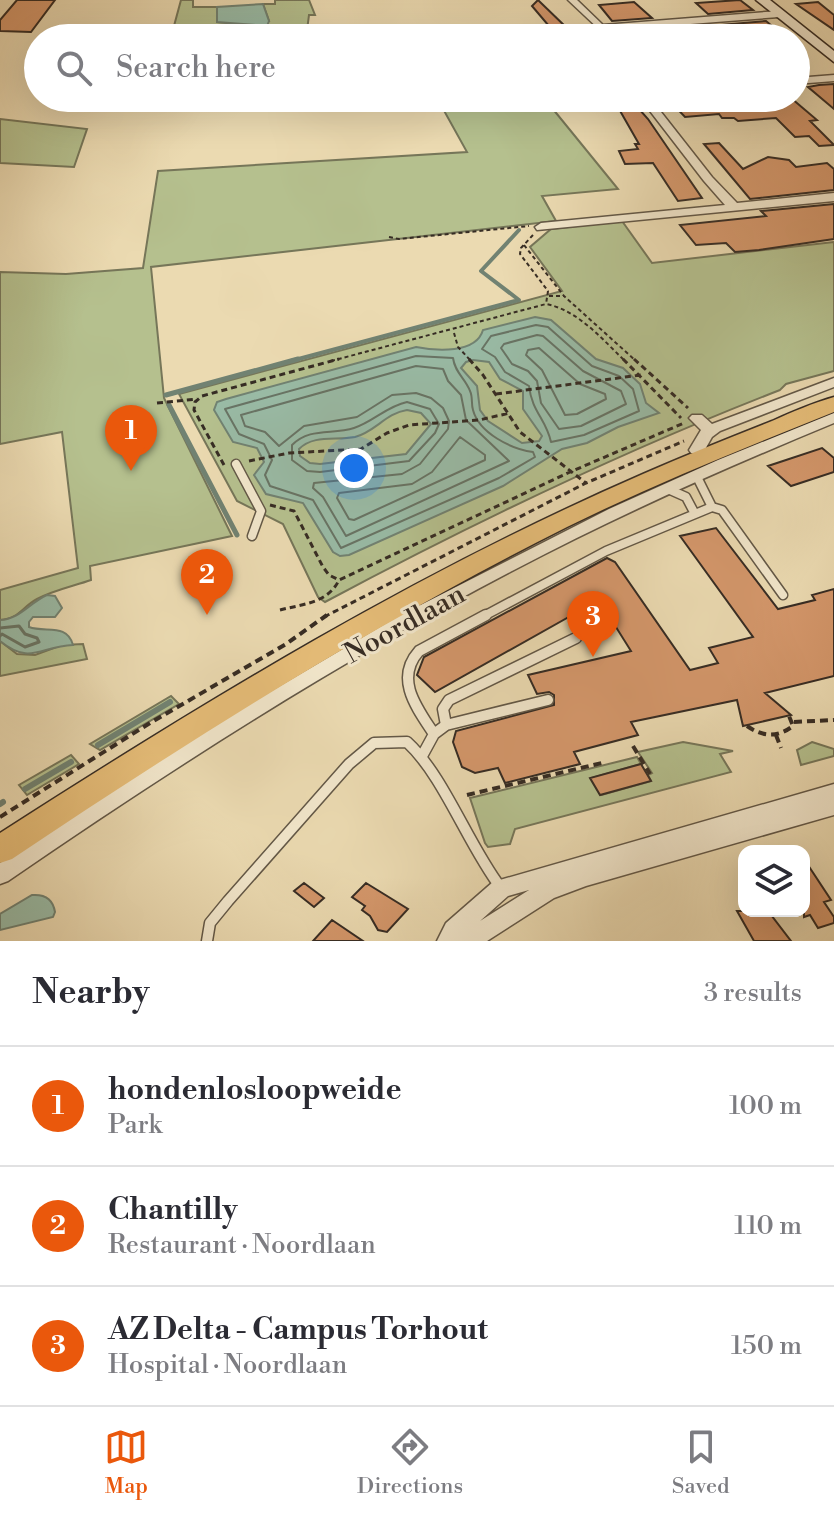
<!DOCTYPE html>
<html lang="en">
<head>
<meta charset="utf-8">
<style>
	:root { --surface:#fff; --page:#f2f2f3; --text:#2b2b33; --muted:#7c7c81; --line:#e1e1e2; --accent:#ea580c }
	body { margin:0; font-family:"Libre Bodoni",serif; background:var(--page); color:var(--text) }
	.controls { position:absolute; right:24px; bottom:24px; display:grid; overflow:hidden; border-radius:16px; box-shadow:0 8px 32px #0002 }
	.controls button { width:72px; height:72px; display:grid; place-items:center; padding:0; border:0; border-bottom:2px solid var(--line); background:var(--surface); color:var(--text); font:40px sans-serif }
	.you { position:absolute; left:354px; top:468px; width:28px; height:28px; margin:-20px; border:6px solid #fff; border-radius:50%; background:#1a73e8; box-shadow:0 0 0 12px #1a73e833 }
	.badge { display:grid; place-items:center; width:52px; height:52px; border-radius:50%; background:var(--accent); color:#fff; font-size:26px; font-weight:700 }
	.pin { position:absolute; translate:-50% -66px; filter:drop-shadow(0 2px 4px #0008) }
	.pin::after { content:''; position:absolute; top:42px; width:28px; height:24px; background:inherit; clip-path:polygon(0 0,100% 0,50% 100%) }
	.list { margin:0; padding:0; list-style:none }
	h2 { display:flex; justify-content:space-between; align-items:center; height:104px; margin:0; padding:0 32px; font-size:34px }
	h2 small { font-size:26px; font-weight:400; color:var(--muted) }
	.list li { display:grid; grid-template-columns:52px 1fr auto; gap:24px; align-items:center; box-sizing:border-box; height:120px; padding:0 32px; border-top:2px solid var(--line) }
	.list b { display:block; font-size:30px; white-space:nowrap }
	.list p { margin:0; font-size:26px; white-space:nowrap; color:var(--muted) }
	.list em { font-size:26px; font-style:normal; color:var(--muted) }
	.icon { flex:none; width:44px; height:44px; fill:none; stroke:currentColor; stroke-width:2; stroke-linecap:round; stroke-linejoin:round }
	.map { position:relative; flex:none; width:834px; height:941px; overflow:hidden }
	.search { position:absolute; background:var(--surface); box-shadow:0 8px 32px #0002; left:24px; right:24px; top:24px; height:88px; display:flex; align-items:center; gap:20px; box-sizing:border-box; padding:0 28px; border-radius:44px; color:var(--muted); font-size:30px }
	.sheet { height:464px; background:var(--surface) }
	nav { display:flex; justify-content:space-around; align-items:center; box-sizing:border-box; height:112px; border-top:2px solid var(--line); background:var(--surface); font-size:22px; color:var(--muted) }
	nav a { display:grid; justify-items:center; gap:4px }
	nav .on { color:var(--accent) }
	.map>svg:first-child { display:block }
	.green { fill:#b5c08e; stroke:#767659; stroke-width:2 }
	.water { fill:#99bba6; stroke:#718272; stroke-width:2; fill-rule:evenodd }
	.lines { fill:none; stroke-linecap:round; stroke-linejoin:round }
	.shore-far1 { stroke:#687465; stroke-width:2 }
	.shore { stroke:#687465; stroke-width:3 }
	.stream-far2 { stroke:#718272; stroke-width:4 }
	.stream-far1 { stroke:#718272; stroke-width:5 }
	.stream { stroke:#718272; stroke-width:6 }
	.building { fill:#d4976b; stroke:#362c24; stroke-width:2 }
	.lane-far1-casing { stroke:#635847; stroke-width:11 }
	.lane-casing { stroke:#635847; stroke-width:13 }
	.street-casing { stroke:#635847; stroke-width:3 }
	.secondary-casing { stroke:#362c24; stroke-width:3 }
	.primary-casing { stroke:#362c24; stroke-width:3 }
	.path-far2 { stroke:#362c24; stroke-width:2; stroke-dasharray:4 3; stroke-linecap:butt }
	.path-far1 { stroke:#362c24; stroke-width:3; stroke-dasharray:6 4; stroke-linecap:butt }
	.path { stroke:#362c24; stroke-width:4; stroke-dasharray:8 5; stroke-linecap:butt }
	.lane-far1 { stroke:#f2e7cc; stroke-width:8 }
	.lane { stroke:#f2e7cc; stroke-width:10 }
	.street { fill:#f2e7cc; fill-rule:evenodd }
	.secondary { fill:#f2e7cc; fill-rule:evenodd }
	.primary { fill:#e6bd78; fill-rule:evenodd }
	.labels { text-anchor:middle; stroke-width:6; stroke-linejoin:round; paint-order:stroke }
	.street-label { font-size:28px; fill:#362c24; stroke:#f2e7cc }
</style>
</head>
<body>
<div class="map">
<svg width="834" height="941" viewBox="0 0 834 941">
	<rect width="100%" height="100%" fill="#ebdab1"/>
	<filter id="stains"><feTurbulence type="fractalNoise" baseFrequency=".0025" numOctaves="4"/><feColorMatrix values="0 0 0 0 .2 0 0 0 0 .09 0 0 0 0 .02 0 0 0 .5 -.17"/></filter>
	<radialGradient id="worn" r=".72"><stop offset=".6" stop-color="#630" stop-opacity="0"/><stop offset="1" stop-color="#630" stop-opacity=".3"/></radialGradient>
	<!-- green -->
	<path class="green" d="M181,0H193V7H217L218,22L246,25L269,21L263,4H275V0H309L315,15H309L306,38H177L171,37Z
		M437,98H554L556,101L548,103L618,189L542,196L556,221L151,267L164,398L232,536L90,566L91,580C74,586 54,590 37,599C22,607 19,619 0,620V590L78,568L62,432L0,444V272L66,274L143,268L158,171L467,152Z
		M0,119L87,129L74,167L0,163Z
		M622,221L652,263L834,242V371L786,384L780,390C623,451 473,523 325,602L318,597L283,524L237,501L179,394L562,291L530,247L551,229Z
		M0,641L17,654L35,655L62,645L83,644L87,659L0,676Z
		M171,696L179,704L100,750L90,744Z
		M683,742L733,751L720,754L731,772L515,829L510,844L488,847L485,843L470,798L637,757L641,764L591,778L601,795L651,781L648,775L652,773L638,752Z
		M812,742L834,749V756L801,765L797,750Z
		M71,755L79,764L27,795L19,785Z"/>
	<!-- water -->
	<path class="water" d="M263,4L269,21L267,26L217,22V7Z
		M535,317L551,320L596,359L623,368L640,384L646,403L659,413L618,427L587,443L562,449L503,486L349,555L340,556L333,552L303,503L266,494L254,475L264,462L257,448L233,442L214,410L217,402L226,399L416,347C436,351 476,354 483,330ZM473,360L489,362L500,379L523,391V409L542,436L539,441L522,443L488,421L480,410L477,386L461,368L466,362ZM407,410L421,413L431,424L406,454L320,464L310,463L300,456L299,449C314,434 336,441 355,437C375,432 386,413 407,410Z
		M47,595L55,596L62,608L55,617H33L29,622V627C46,633 67,623 73,645C40,646 31,666 0,641V620C20,619 29,603 47,595Z
		M32,895C45,894 53,899 55,912L53,917L0,930V914Z"/>
	<g class="lines">
		<!-- shore-far1 -->
		<path class="shore-far1" d="M536,325L548,327L592,366L619,376L633,389L639,411L584,435L551,442C546,419 532,412 529,386L505,372L495,357L482,349L491,336Z
			M537,335L543,336L583,371L621,391L626,404L581,426L559,429L541,403L537,381L528,371L512,364L501,348L504,344Z
			M539,348L580,384L605,394L606,399L577,414L565,415L542,370L526,355L528,350Z
			M416,356L453,358C455,373 465,378 470,391C473,397 471,404 473,410C479,433 511,449 533,452L535,457L499,478L341,548L313,500L270,486L265,475L272,460L264,444L239,434L225,409Z
			M416,366L443,369L448,381L461,395L466,420L509,461L346,536L323,497L313,488L314,483L402,474L420,464L448,429L449,421L443,408L431,398L416,393L392,395L357,417L304,426L279,446L265,432L245,426L241,415Z
			M407,402L430,409L439,424L435,433L409,461L320,472L307,471L292,460V445C310,427 332,435 354,428C373,422 387,406 407,402Z
			M460,437L485,455V460L354,520L349,519L337,498L339,493L412,484L432,472Z"/>
		<!-- shore -->
		<path class="shore" d="M0,628L19,626L25,634L37,638L39,642L25,647L2,634L0,636"/>
		<!-- stream-far2 -->
		<path class="stream-far2" d="M291,361L519,300L481,271L519,230"/>
		<!-- stream-far1 -->
		<path class="stream-far1" d="M166,395L298,359
			M169,405L237,535"/>
		<!-- stream -->
		<path class="stream" d="M98,745L170,702
			M25,789L71,762
			M0,804L3,802"/>
	</g>
	<!-- building -->
	<path class="building" d="M17,0H55L31,32L0,31V20Z
		M538,0L570,31L554,32L532,6Z
		M740,0L753,10L708,14L696,3Z
		M634,2L652,18L612,21L599,5Z
		M818,2L834,15V30L796,4Z
		M766,21L784,36L762,38L752,30L720,25Z
		M713,25L724,38H671L670,29Z
		M661,29L669,38H630L624,32Z
		M834,84V109L808,87L819,85Z
		M667,98H791L817,120L810,121L834,145L819,146L809,136L795,137L776,118L738,121L734,118H722L719,114L685,117Z
		M631,100L648,119L702,198L678,201L653,163L625,164L619,151L638,149L635,144H639L615,102Z
		M719,143L743,169L768,157L789,160L796,167L827,163L834,169V190L750,199L704,144Z
		M834,204V239L759,250L735,252L726,243L696,245L680,225L766,216L761,211Z
		M822,448L834,458V472L791,486L768,466Z
		M716,528L778,609L815,600L812,595L834,589V676L765,693L791,715L743,726L737,700L631,722L638,735L574,752L580,764L505,783L498,768L475,773L462,767L453,742L456,731L554,705V695L549,692L537,694L528,675L631,651L599,600L435,692L417,675L424,657L607,558L615,562L690,670L718,663L709,648L753,637L680,536Z
		M641,764L651,781L600,795L590,778Z
		M804,859L831,900L824,902L834,917V923L818,928L810,915L804,917Z
		M304,883L324,898L314,907L294,891Z
		M366,883L408,909L387,932L378,930L370,916L362,910L365,906L352,897Z
		M737,911H768L791,941H754Z
		M332,920L363,941H313Z"/>
	<g class="lines">
		<defs>
			<path id="lane-far1" d="M236,464L261,511L252,536
				M696,475L712,507
				M668,489L686,497L695,514
				M482,617L606,551L712,507L722,510L783,595"/>
			<path id="lane" d="M446,725L443,709L449,700L576,638
				M434,734C417,708 394,679 419,651L486,615
				M422,756L434,734L446,725L548,700
				M207,941L210,923L228,901L349,764L374,743L407,742C444,776 468,845 501,888"/>
			<path id="street" d="M568,0H577L603,25L779,11L784,14L779,17L601,31Z
				M834,75V81L796,84V78Z
				M613,98L608,101L561,105L556,102L571,98Z
				M640,98H650L712,177L737,203L834,193V201L537,230L535,227L541,223L725,205L704,181Z
				M834,378V387L720,431L712,437L703,453H691L689,450L701,430L689,418L692,415H702L712,424Z
				M834,413V423C725,468 618,515 514,570C338,662 171,769 8,881L0,884V863L192,738L397,617L609,509L718,460Z
				M834,784V815L586,886L554,898L487,941H437L446,923L493,882ZM529,890L480,921L508,896Z"/>
			<path id="secondary" d="M756,0H770L834,51V62Z"/>
			<path id="primary" d="M834,397V412C744,448 654,484 567,527C374,624 191,739 12,859L0,863V833C207,700 417,572 643,474C686,455 729,438 772,421C792,412 813,403 834,397Z"/>
		</defs>
		<!-- lane-far1 casing -->
		<use href="#lane-far1" class="lane-far1-casing"/>
		<!-- lane casing -->
		<use href="#lane" class="lane-casing"/>
		<!-- street casing -->
		<use href="#street" class="street-casing"/>
		<!-- secondary casing -->
		<use href="#secondary" class="secondary-casing"/>
		<!-- primary casing -->
		<use href="#primary" class="primary-casing"/>
		<!-- path-far2 -->
		<path class="path-far2" d="M533,235L521,248L520,254L548,291L546,304
			M389,237L399,239L529,226
			M524,245L564,296L636,361
			M549,296H564
			M454,333L458,347L471,361
			M331,361L546,304C578,310 603,340 625,361"/>
		<!-- path-far1 -->
		<path class="path-far1" d="M469,359L483,375L520,432L586,483
			M623,359L681,418
			M634,359L688,408
			M496,394L641,375
			M157,403L197,399
			M249,461L289,453L361,449L387,433L409,425L479,420L510,413
			M224,465L194,410L195,402L202,396L339,359
			M270,505L294,511L323,567L329,575L339,580L570,472L684,423
			M280,610C303,604 328,603 339,580
			M324,617L586,483L684,441"/>
		<!-- path -->
		<path class="path" d="M794,722L834,720
			M747,726C763,737 777,738 793,726L789,716
			M776,735L781,748
			M633,746L650,774
			M467,795L606,762
			M0,817L150,723L286,644L327,615"/>
		<!-- lane-far1 -->
		<use href="#lane-far1" class="lane-far1"/>
		<!-- lane -->
		<use href="#lane" class="lane"/>
		<!-- street -->
		<use href="#street" class="street"/>
		<!-- secondary -->
		<use href="#secondary" class="secondary"/>
		<!-- primary -->
		<use href="#primary" class="primary"/>
	</g>
	<g class="labels">
		<!-- street labels -->
		<g class="street-label">
			<text transform="translate(404 623) rotate(-29)" y="10">Noordlaan</text>
		</g>
	</g>
	<rect width="100%" height="100%" filter="url(#stains)"/>
	<rect width="100%" height="100%" fill="url(#worn)"/>
</svg>
<div class="controls">
<button><svg class="icon" aria-label="layers" viewBox="0 0 24 24"><path d="M12 4l9 5-9 5-9-5zM3 14l9 5 9-5"/></svg></button>
</div>
<div class="you"></div>
<div class="pin badge" style="left:131px;top:471px">1</div>
<div class="pin badge" style="left:207px;top:615px">2</div>
<div class="pin badge" style="left:593px;top:657px">3</div>
<div class="search"><svg class="icon" aria-label="search" viewBox="0 0 24 24"><circle cx="10" cy="10" r="6"/><path d="M15 15l6 6"/></svg>Search here</div>
</div>
<section class="sheet">
<h2>Nearby<small>3 results</small></h2>
<ul class="list">
<li><span class="badge">1</span><div><b>hondenlosloopweide</b><p>Park</p></div><em>100 m</em></li>
<li><span class="badge">2</span><div><b>Chantilly</b><p>Restaurant · Noordlaan</p></div><em>110 m</em></li>
<li><span class="badge">3</span><div><b>AZ Delta - Campus Torhout</b><p>Hospital · Noordlaan</p></div><em>150 m</em></li>
</ul>
</section>
<nav>
<a class="on"><svg class="icon" aria-label="map" viewBox="0 0 24 24"><path d="M3 6l6-2 6 2 6-2v14l-6 2-6-2-6 2zM9 4v14M15 6v14"/></svg>Map</a>
<a><svg class="icon" aria-label="directions" viewBox="0 0 24 24"><path d="M12 3l9 9-9 9-9-9zM9 14v-3h6M13 9l2 2-2 2"/></svg>Directions</a>
<a><svg class="icon" aria-label="saved" viewBox="0 0 24 24"><path d="M7 4h10v16l-5-4-5 4z"/></svg>Saved</a>
</nav>
</body>
</html>
